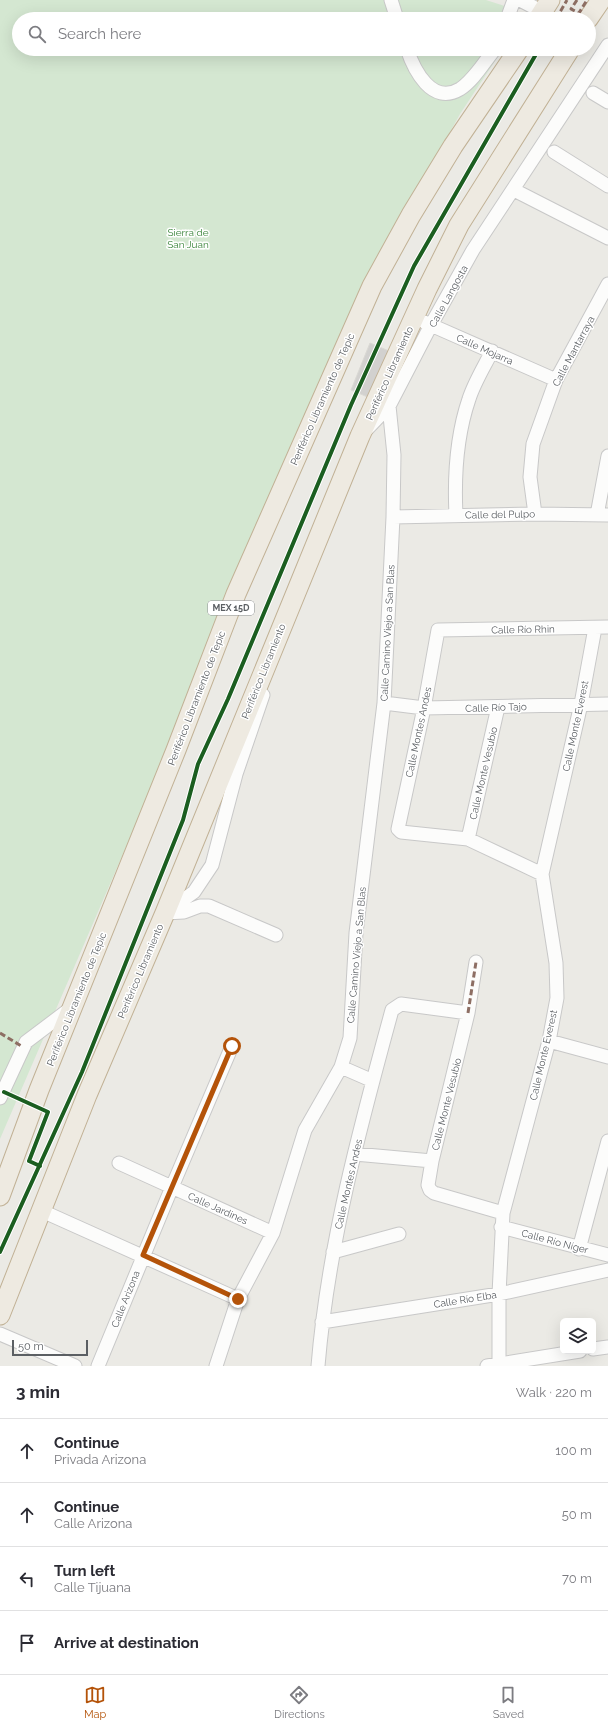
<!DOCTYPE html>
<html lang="en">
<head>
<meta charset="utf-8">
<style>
	:root { --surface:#fff; --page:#f2f2f3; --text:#2b2b33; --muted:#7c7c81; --line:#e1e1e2; --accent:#b45309 }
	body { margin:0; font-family:Raleway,sans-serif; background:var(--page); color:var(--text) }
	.controls { position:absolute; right:12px; bottom:12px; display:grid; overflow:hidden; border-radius:6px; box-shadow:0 4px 16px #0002 }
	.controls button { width:36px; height:36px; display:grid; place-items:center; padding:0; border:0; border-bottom:1px solid var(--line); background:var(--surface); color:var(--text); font:20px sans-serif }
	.scale { position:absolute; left:12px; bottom:10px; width:76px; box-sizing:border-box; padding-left:4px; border:2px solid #5b5f63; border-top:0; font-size:11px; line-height:14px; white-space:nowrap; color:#5b5f63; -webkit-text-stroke:3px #fff; paint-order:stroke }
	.stop { position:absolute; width:12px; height:12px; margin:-9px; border:3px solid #b45309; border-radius:50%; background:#fff }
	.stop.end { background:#b45309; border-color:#fff; box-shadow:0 1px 4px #0008 }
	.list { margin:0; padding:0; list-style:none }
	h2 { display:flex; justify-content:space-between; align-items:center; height:52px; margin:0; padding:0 16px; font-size:17px }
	h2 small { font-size:13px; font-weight:400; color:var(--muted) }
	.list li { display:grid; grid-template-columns:26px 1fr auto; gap:12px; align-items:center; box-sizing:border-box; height:64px; padding:0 16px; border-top:1px solid var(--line) }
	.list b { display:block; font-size:15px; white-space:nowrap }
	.list p { margin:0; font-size:13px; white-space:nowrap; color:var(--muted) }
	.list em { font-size:13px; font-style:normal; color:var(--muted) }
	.icon { flex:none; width:22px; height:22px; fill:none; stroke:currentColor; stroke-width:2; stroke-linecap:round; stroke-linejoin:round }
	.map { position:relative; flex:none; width:608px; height:1366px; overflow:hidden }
	.search { position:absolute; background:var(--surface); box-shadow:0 4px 16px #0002; left:12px; right:12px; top:12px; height:44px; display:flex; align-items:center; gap:10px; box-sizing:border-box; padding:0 14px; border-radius:22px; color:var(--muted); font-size:15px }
	.sheet { height:308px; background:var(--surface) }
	nav { display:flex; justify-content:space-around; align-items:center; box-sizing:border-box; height:56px; border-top:1px solid var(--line); background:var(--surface); font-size:11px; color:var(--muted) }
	nav a { display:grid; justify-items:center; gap:2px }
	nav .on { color:var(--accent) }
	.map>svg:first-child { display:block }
	.green { fill:#d4e7d1 }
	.building { fill:#d2d1cf; stroke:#dad9d4 }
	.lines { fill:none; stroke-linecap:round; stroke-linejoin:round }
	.minor-casing { stroke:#c8c8c8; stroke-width:15 }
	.highway-casing { stroke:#c1b195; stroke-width:21 }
	.minor { stroke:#fcfcfb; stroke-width:13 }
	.highway { stroke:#eeeae1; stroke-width:19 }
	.quiet { stroke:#8d6e63; stroke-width:3; stroke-dasharray:6 3; stroke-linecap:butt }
	.cycleway-casing { stroke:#fff; stroke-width:6 }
	.cycleway { stroke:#1b5e20; stroke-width:4 }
	.route { stroke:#b45309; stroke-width:5 }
	.labels { text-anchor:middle; stroke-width:3; stroke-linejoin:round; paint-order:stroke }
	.shield { fill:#fff; stroke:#8c8f92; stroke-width:1 }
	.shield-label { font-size:9px; font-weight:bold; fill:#5b5f63 }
	.park-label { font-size:10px; fill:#3a843a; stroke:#fff }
	.street-label { font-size:10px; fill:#5b5f63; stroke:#fff }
</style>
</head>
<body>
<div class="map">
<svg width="608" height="1366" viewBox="0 0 608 1366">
	<rect width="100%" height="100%" fill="#ebeae5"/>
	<!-- green -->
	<path class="green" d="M0,0H486L511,8L518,19H19V49H503L460,114L415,195L245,571L0,1139Z"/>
	<!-- building -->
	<path class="building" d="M370,343L389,351L370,398L351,390Z"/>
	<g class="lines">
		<defs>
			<path id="minor" d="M391,0L397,19
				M520,0L543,12
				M507,19L514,0
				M407,49C414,70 432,106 460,89C474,80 484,62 495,49
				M593,93L608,102
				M554,152L608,186
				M514,190L608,238
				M424,322L556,380
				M367,429L389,406L431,325L473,250L608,45
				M535,514L530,477L533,444L556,380L608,284
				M456,515C454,475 456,437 469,399C474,383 484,367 492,351
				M597,515L608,456
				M393,517L535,514L608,515
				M384,703L424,708L608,704
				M468,839L498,707
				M542,874L468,839L401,832L398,829L424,708L438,630L608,627
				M166,912L194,892L212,865L236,774L263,695
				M165,913L184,912L200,906H209L276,935
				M476,962L468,1013L432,1161L428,1185L430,1190L434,1193L503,1213
				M549,1041L608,1057
				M341,1067L373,1081
				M0,1098L26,1042L71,1008
				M355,1154L432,1161
				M119,1163L273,1233
				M42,1211L238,1299
				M501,1227L608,1255
				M579,1249L608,1141
				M333,1252L399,1234
				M322,1322L499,1294L608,1270
				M0,1334L75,1366
				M593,1349L608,1347
				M98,1366L172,1187L232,1046
				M216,1366L238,1299L273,1233L305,1130L341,1067L350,1038L356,933L384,703L393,517L394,455L389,406
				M318,1366C328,1245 360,1127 392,1010L401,1004L468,1013
				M487,1366L580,1351
				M499,1366V1294L503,1213L549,1041L557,998L556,963L542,874L581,704L595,628"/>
			<path id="highway" d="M538,19L550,0
				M588,19L601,0
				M0,1196L39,1090L176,750L236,594L372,286L411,215L453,146L519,49
				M0,1315L87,1095L165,913L360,436L427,289L459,225L570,49"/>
		</defs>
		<!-- minor casing -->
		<use href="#minor" class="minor-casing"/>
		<!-- highway casing -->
		<use href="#highway" class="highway-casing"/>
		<!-- minor -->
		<use href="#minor" class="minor"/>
		<!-- highway -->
		<use href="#highway" class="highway"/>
		<!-- quiet -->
		<path class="quiet" d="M577,0L571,9L579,13L587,0
			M556,19L567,0
			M468,1013L476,962
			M0,1033L23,1047"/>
		<defs>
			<path id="cycleway" d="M4,1092L48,1112L29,1161L40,1166
				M0,1252L82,1072L183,820L198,764L228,699L351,405L414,266L539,49"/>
		</defs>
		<!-- cycleway casing -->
		<use href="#cycleway" class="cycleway-casing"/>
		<!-- cycleway -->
		<use href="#cycleway" class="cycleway"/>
	</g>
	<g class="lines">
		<!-- route -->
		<path class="route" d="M232,1046L143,1255L238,1299"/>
	</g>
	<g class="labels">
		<!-- shield labels -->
		<rect class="shield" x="208" y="601" width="46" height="14" rx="3"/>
		<g class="shield-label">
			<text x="231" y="611">MEX 15D</text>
		</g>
		<!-- park labels -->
		<g class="park-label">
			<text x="188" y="236">Sierra de<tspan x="188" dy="12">San Juan</tspan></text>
		</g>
		<!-- street labels -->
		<g class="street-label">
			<text transform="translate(448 296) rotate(-61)" y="4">Calle Langosta</text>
			<text transform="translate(485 349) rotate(24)" y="4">Calle Mojarra</text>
			<text transform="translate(573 351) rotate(-62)" y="4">Calle Mantarraya</text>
			<text transform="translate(389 373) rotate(-66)" y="4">Periférico Libramiento</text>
			<text transform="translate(322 399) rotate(-66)" y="4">Periférico Libramiento de Tepic</text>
			<text transform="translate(500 514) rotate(-1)" y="4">Calle del Pulpo</text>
			<text transform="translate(523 629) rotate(-1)" y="4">Calle Río Rhin</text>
			<text transform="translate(387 633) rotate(-87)" y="4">Calle Camino Viejo a San Blas</text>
			<text transform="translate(263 671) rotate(-68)" y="4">Periférico Libramiento</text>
			<text transform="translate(196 698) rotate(-69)" y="4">Periférico Libramiento de Tepic</text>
			<text transform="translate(496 707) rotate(-2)" y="4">Calle Río Tajo</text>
			<text transform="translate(575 726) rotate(-78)" y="4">Calle Monte Everest</text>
			<text transform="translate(418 732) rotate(-78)" y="4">Calle Montes Andes</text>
			<text transform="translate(483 773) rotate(-77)" y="4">Calle Monte Vesubio</text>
			<text transform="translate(356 955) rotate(-85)" y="4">Calle Camino Viejo a San Blas</text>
			<text transform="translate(140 971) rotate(-67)" y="4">Periférico Libramiento</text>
			<text transform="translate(76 999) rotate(-68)" y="4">Periférico Libramiento de Tepic</text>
			<text transform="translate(543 1055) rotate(-77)" y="4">Calle Monte Everest</text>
			<text transform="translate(446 1104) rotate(-76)" y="4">Calle Monte Vesubio</text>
			<text transform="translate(348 1184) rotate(-77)" y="4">Calle Montes Andes</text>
			<text transform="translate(218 1208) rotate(24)" y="4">Calle Jardines</text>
			<text transform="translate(555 1241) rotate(15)" y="4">Calle Río Níger</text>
			<text transform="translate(125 1299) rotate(-68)" y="4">Calle Arizona</text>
			<text transform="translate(465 1299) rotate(-9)" y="4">Calle Río Elba</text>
		</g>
	</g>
</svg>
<div class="controls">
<button><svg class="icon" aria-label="layers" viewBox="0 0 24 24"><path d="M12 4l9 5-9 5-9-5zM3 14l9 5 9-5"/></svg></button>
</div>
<div class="scale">50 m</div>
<div class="stop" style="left:232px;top:1046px"></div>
<div class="stop end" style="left:238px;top:1299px"></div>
<div class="search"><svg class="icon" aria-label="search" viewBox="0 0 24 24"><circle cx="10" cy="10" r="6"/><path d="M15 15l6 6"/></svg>Search here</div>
</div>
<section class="sheet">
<h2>3 min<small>Walk · 220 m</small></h2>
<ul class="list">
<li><svg class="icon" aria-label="ahead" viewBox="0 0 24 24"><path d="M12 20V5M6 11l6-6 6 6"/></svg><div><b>Continue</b><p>Privada Arizona</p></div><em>100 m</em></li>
<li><svg class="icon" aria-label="ahead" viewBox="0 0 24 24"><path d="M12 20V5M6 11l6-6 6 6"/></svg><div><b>Continue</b><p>Calle Arizona</p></div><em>50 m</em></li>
<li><svg class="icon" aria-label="left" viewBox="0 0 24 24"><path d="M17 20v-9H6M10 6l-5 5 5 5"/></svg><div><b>Turn left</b><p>Calle Tijuana</p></div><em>70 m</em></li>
<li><svg class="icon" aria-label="arrive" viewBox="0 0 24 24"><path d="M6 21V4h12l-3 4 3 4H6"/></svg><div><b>Arrive at destination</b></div></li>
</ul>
</section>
<nav>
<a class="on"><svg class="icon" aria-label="map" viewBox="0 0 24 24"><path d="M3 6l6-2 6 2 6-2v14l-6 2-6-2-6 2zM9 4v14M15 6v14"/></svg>Map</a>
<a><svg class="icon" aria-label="directions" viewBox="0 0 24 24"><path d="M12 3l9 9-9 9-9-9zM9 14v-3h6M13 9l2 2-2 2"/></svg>Directions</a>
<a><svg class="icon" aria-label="saved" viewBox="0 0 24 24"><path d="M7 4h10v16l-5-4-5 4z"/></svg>Saved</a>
</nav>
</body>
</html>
